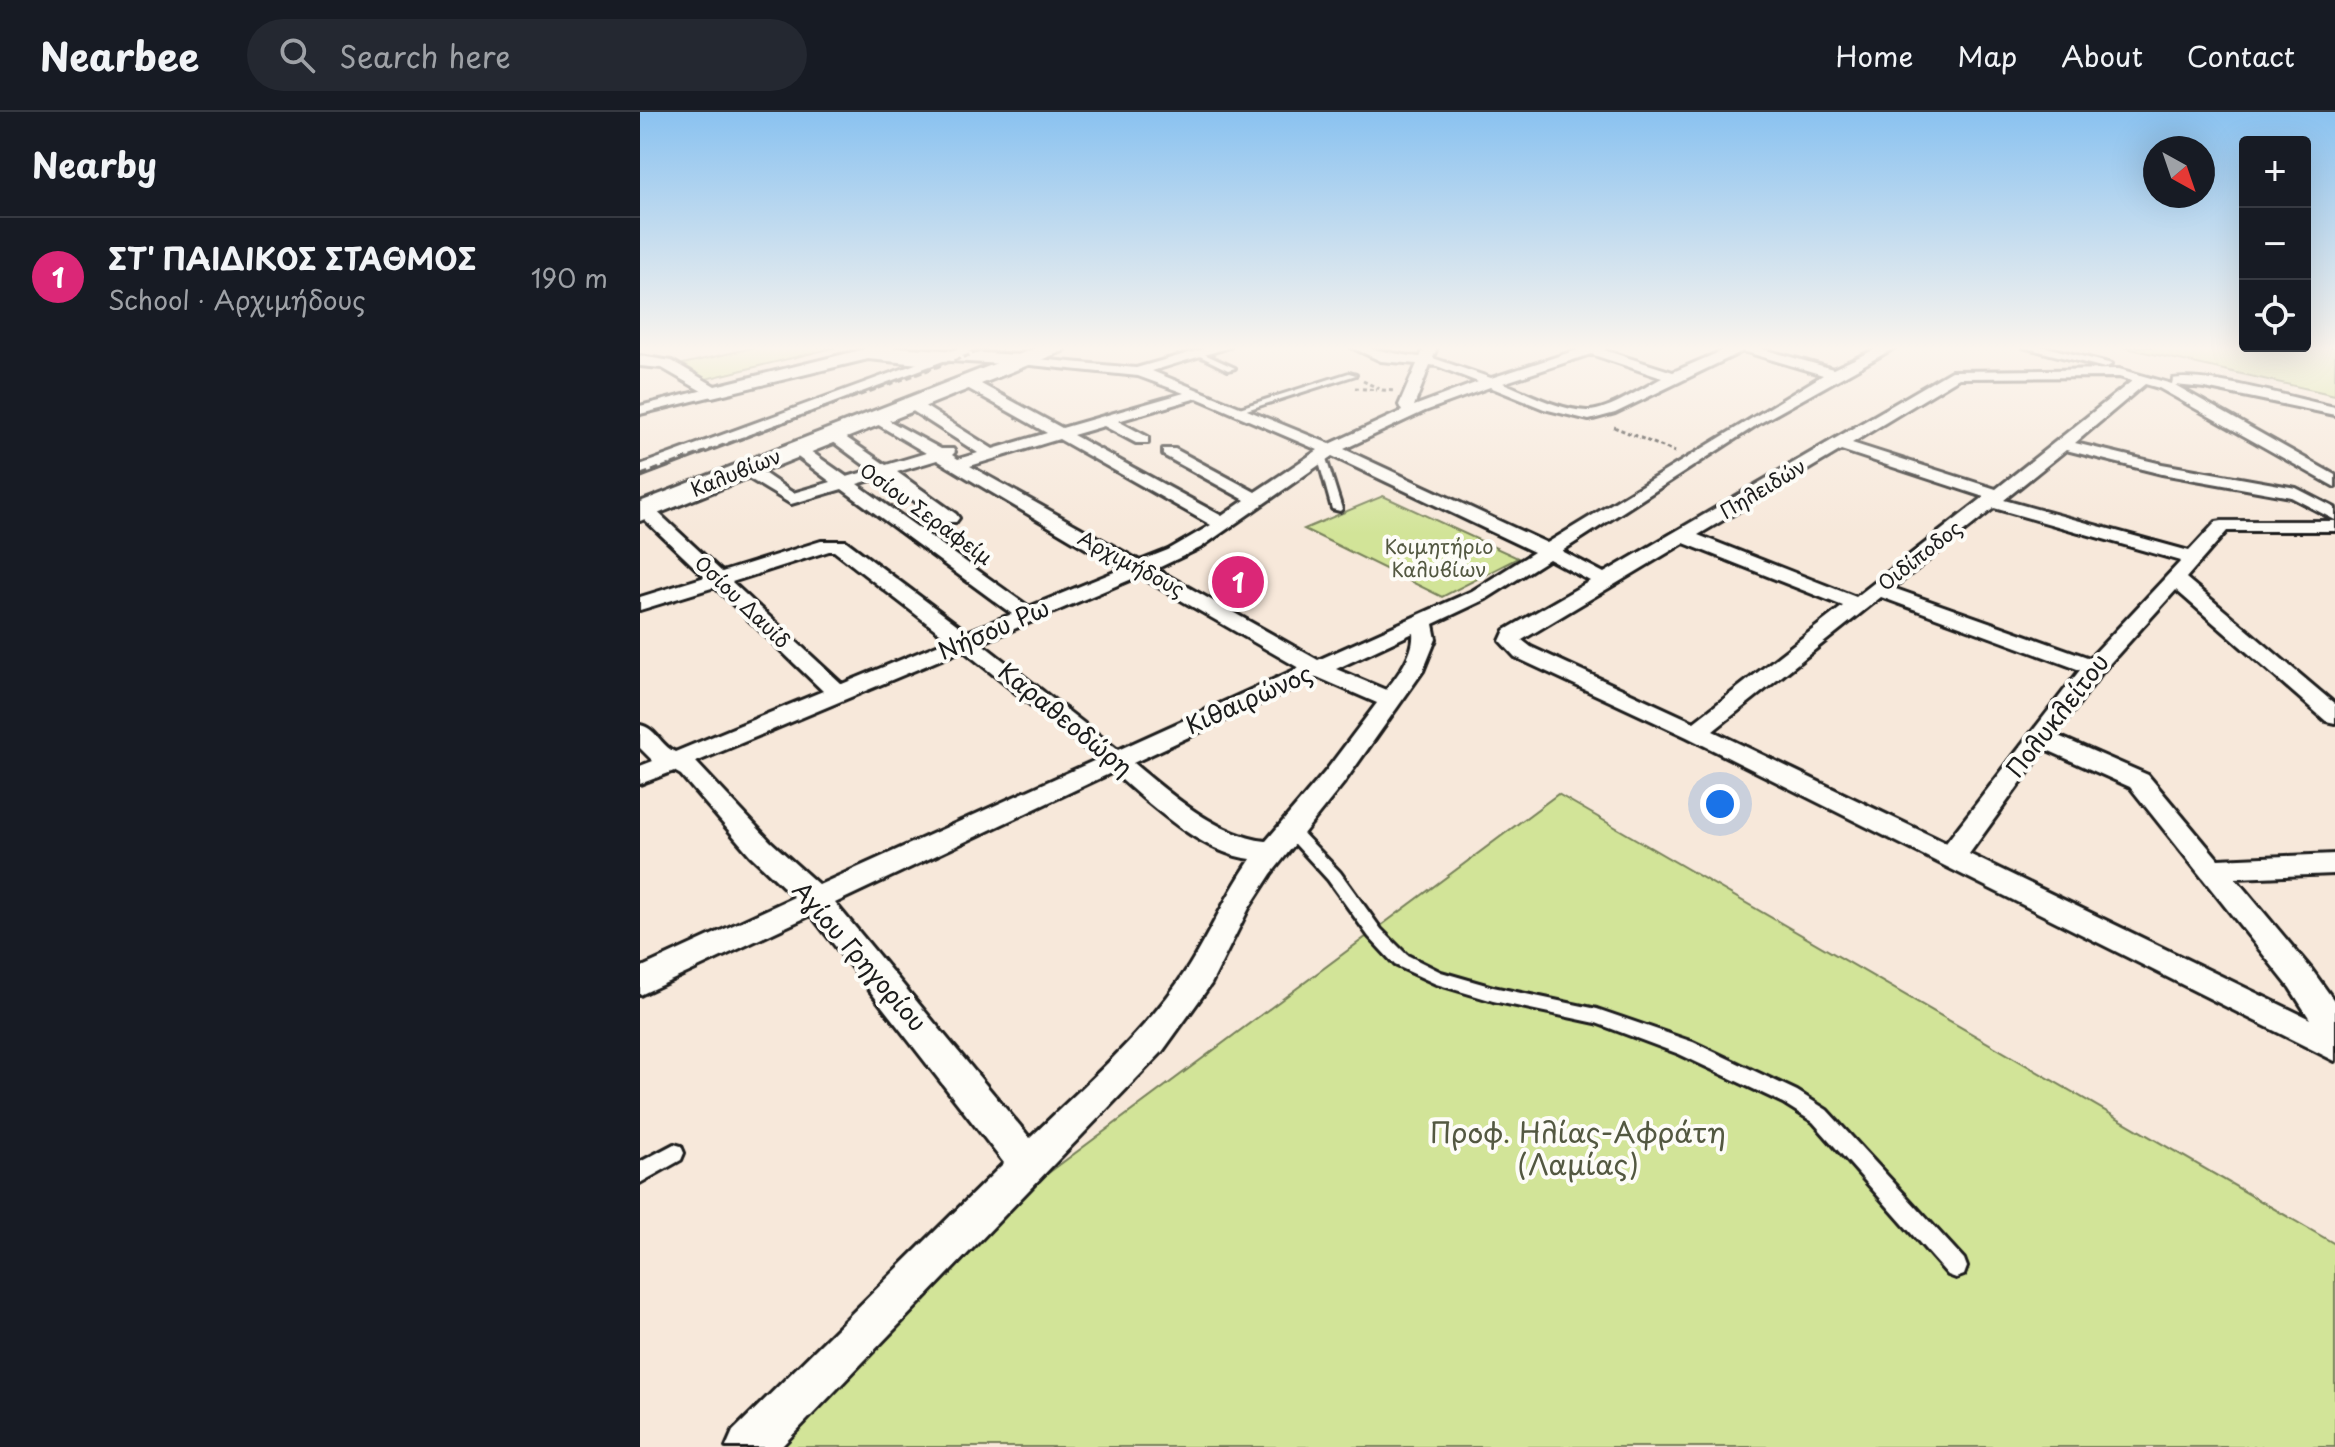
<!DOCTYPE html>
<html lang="en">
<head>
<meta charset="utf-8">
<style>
	:root { --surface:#171b24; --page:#242831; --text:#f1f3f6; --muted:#9ea1a6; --line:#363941; --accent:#db2777 }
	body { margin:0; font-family:"Playpen Sans",sans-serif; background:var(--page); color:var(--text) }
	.controls { position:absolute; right:24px; top:24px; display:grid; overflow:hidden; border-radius:8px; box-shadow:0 8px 32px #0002 }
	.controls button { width:72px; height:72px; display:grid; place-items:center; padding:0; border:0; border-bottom:2px solid var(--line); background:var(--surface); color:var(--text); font:40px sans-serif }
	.compass { position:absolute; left:1503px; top:24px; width:72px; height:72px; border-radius:50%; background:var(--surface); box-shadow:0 8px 32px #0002; rotate:140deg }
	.you { position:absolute; left:1080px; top:692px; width:28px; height:28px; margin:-20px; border:6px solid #fff; border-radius:50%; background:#1a73e8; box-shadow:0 0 0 12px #1a73e833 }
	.badge { display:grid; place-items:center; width:52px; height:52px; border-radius:50%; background:var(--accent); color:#fff; font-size:26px; font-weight:700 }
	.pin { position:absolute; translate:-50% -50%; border:4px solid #fff; box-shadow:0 2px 8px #0006 }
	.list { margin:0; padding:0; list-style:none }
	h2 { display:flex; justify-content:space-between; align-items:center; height:104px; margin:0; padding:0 32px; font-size:34px }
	h2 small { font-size:26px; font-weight:400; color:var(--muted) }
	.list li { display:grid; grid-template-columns:52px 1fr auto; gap:24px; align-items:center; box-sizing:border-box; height:120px; padding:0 32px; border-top:2px solid var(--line) }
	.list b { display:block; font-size:30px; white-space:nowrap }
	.list p { margin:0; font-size:26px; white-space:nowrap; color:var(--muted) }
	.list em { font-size:26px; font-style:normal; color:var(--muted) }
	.icon { flex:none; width:44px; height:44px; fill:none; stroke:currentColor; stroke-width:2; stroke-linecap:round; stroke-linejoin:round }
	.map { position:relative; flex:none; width:1695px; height:1335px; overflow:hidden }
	header { display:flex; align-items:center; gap:48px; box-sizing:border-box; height:112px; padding:0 40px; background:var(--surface); border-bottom:2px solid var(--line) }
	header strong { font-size:38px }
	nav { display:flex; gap:44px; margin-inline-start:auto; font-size:28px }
	.search { width:560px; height:72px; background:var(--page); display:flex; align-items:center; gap:20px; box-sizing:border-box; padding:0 28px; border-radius:44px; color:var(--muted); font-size:30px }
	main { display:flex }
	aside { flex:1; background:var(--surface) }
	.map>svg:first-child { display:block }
	.green { fill:#d2e498; stroke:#77805a; stroke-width:2 }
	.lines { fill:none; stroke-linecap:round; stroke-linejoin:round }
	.service-casing { stroke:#1c1c1c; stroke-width:6 }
	.minor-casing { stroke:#1c1c1c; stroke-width:6 }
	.tertiary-casing { stroke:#1c1c1c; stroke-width:6 }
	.primary-casing { stroke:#1c1c1c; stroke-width:6 }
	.path { stroke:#1c1c1c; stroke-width:3; stroke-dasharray:4 3; stroke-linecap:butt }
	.service { fill:#fdfcf7; fill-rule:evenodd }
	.minor { fill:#fdfcf7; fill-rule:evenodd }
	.tertiary { fill:#fdfcf7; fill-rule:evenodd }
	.primary { fill:#fdfcf7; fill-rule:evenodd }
	.rail-far1 { stroke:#1c1c1c; stroke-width:3; stroke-dasharray:7 3; stroke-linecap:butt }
	.rail { stroke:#1c1c1c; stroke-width:4; stroke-dasharray:9 4; stroke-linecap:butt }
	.labels { text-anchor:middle; stroke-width:8; stroke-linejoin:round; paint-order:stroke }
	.far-street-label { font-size:20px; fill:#1c1c1c; stroke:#fdfcf7 }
	.far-park-label { font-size:20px; fill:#535841; stroke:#fdfcf7 }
	.street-label { font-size:24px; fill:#1c1c1c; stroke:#fdfcf7 }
	.near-park-label { font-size:28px; fill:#535841; stroke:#fdfcf7 }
</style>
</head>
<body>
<header>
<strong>Nearbee</strong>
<div class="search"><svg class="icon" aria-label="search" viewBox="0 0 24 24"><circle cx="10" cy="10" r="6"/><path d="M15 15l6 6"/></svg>Search here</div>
<nav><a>Home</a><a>Map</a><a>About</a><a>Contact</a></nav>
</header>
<main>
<aside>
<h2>Nearby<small></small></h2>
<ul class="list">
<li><span class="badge">1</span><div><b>ΣΤ' ΠΑΙΔΙΚΟΣ ΣΤΑΘΜΟΣ</b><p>School · Αρχιμήδους</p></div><em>190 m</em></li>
</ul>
</aside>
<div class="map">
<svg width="1695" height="1335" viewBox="0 0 1695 1335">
	<rect width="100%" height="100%" fill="#f7e8da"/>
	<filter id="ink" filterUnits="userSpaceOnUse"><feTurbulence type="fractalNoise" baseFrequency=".0125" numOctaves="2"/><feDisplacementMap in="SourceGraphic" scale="16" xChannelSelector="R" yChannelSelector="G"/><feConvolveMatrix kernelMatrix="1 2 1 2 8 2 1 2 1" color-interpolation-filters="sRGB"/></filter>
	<g filter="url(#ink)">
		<!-- green -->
		<path class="green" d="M116,235H197L66,267L43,252Z
			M1482,235H1695V283Z
			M743,384L878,446L802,485L664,417Z
			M918,682L1695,1132V1335H128L356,1100Z"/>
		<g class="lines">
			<defs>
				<path id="service" d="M558,241H562L595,256L588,258L558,243Z
					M709,261L716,263L600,300L593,298Z
					M681,340L685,343L702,397L700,399L692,397L677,343Z
					M651,713L656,714L700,760L741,817L767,843L801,860L853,875L957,897L1053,930L1157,979L1187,998L1324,1147L1327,1155L1324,1163L1316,1166L1308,1163L1173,1010L1143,991L1039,942L956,911L853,889L796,872L755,853L729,825L688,768L646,722L644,718L646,714Z
					M34,1032L41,1034L44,1041L41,1048L0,1071V1050Z"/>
				<path id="minor" d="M322,235H340L0,364V353Z
					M570,235H590L512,259L690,332L762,299L759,293L777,252L741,249L711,235C734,235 756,243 780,245L785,235H797L793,246L851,266L946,235H967L964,238L1033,260L1091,235H1116L1193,257L1240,235H1256L1120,311L922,439L964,461L1311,259L1479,257L1532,272L1533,267C1567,261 1657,287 1695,295V303L1565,276L1535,273L1695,363V375L1519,276L1505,272L1435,331L1522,352L1656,376L1695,396V408L1651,385L1522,362L1426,338L1364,388L1549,439L1576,410L1582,409H1695V419H1587L1546,466L1695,592V611L1686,609L1536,478L1462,560L1416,623L1508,663L1578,747L1695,742V762L1595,766L1672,858L1695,890V949L1047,625L875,545L860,529L865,518L950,469L909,447L846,487L793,512L796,527L783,559L703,672L631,762L609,796L571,872L522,940L141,1335H86L93,1319L364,1051L171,803L0,883V856L154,785L110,743L41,663L34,659L0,672V654L13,649L0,636V613C16,616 20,633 35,640L183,579L75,475L0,498V485L65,465L0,403V394H11L82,460L181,429H206L327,520L372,502L202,377L151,392L100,361L98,357L100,353H112L153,381L191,370L151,340V334H163L207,365L231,358L188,326V320H198L246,353L286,341L230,308L228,305L235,301L301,337H313L315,340L312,343L318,347L338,341L265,294V288H275L353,337L407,321L320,272V266H330L422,316L544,281L498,264L381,252L376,251V245L496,256ZM1103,239L1183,263L907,431L704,337L785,299L850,275L904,297L949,308L975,301ZM951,242L1022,266C1004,275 967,300 947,299C919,298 889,281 863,271ZM790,253L797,254L838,270L774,294ZM1479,265L1492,269L1356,377L1212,331L1319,266ZM557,286L678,338L615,380L535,337H523V343L605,388L582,404L433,323L464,314L496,331H508V325L478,309ZM419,327L571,413L528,438L500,449L330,354ZM1201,338L1344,385L1216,485L1058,423ZM692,344L894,440L832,479L678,548L516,457L560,436ZM297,348L457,443L484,456L389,495L217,372L241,365L304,410H316L319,406L316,402L257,360ZM1354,396L1541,449L1450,546L1253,476ZM1044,431L1203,494L1054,610L891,535L882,528ZM189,439H194L309,528L202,572L92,470ZM499,464L659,556L478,638L341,531ZM1241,485L1440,558L1306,731L1073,619ZM773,521C775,541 758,563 746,578L696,557ZM323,538L458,647L179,773L130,729L56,650ZM677,565L737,591L685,660L626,729C578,724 530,682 493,651ZM1405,637L1490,675L1650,876L1670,907L1329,742ZM473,660C509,692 563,742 611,747C587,781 571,819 549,854C507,920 445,972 390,1026L195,791Z
					M1383,235H1406L1472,252L1465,256Z
					M72,276L77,277V283L0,302V294Z"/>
				<path id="tertiary" d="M233,235C284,235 331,241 381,243L389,248L381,253L293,248L279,252L228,247L72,285L22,256L0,254V244L32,249L75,274Z"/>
				<path id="primary" d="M398,235H426L423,239L0,409V390Z"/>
			</defs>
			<!-- service casing -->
			<use href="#service" class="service-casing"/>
			<!-- minor casing -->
			<use href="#minor" class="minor-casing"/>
			<!-- tertiary casing -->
			<use href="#tertiary" class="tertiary-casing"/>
			<!-- primary casing -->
			<use href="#primary" class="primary-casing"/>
			<!-- path -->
			<path class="path" d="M723,269L742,278L755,279
				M715,276L737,278
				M974,315L1035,340"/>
			<!-- service -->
			<use href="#service" class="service"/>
			<!-- minor -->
			<use href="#minor" class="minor"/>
			<!-- tertiary -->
			<use href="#tertiary" class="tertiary"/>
			<!-- primary -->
			<use href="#primary" class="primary"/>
			<!-- rail-far1 -->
			<path class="rail-far1" d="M13,359L351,235"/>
			<!-- rail -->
			<path class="rail" d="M0,364L19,357"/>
		</g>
	</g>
	<!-- sky -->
	<linearGradient id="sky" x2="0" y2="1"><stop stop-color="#8ac2f0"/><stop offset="0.56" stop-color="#fbf5ee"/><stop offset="1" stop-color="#fbf5ee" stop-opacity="0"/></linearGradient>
	<rect width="1695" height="422" fill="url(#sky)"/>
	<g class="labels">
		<!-- far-street labels -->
		<g class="far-street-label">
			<text transform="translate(96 361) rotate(-22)" y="7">Καλυβίων</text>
			<text transform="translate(1123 377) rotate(-31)" y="7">Πηλειδών</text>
			<text transform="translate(286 402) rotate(36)" y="7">Οσίου Σεραφείμ</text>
			<text transform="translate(1280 444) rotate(-38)" y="7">Οιδίποδος</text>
			<text transform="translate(491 452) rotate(28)" y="7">Αρχιμήδους</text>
			<text transform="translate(102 490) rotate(44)" y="7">Οσίου Δαυίδ</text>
		</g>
		<!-- far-park labels -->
		<g class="far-park-label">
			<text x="799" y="442">Κοιμητήριο<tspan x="799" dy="23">Καλυβίων</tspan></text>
		</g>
		<!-- street labels -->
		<g class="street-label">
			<text transform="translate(354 518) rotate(-23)" y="8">Νήσου Ρω</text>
			<text transform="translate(609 588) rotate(-24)" y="8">Κιθαιρώνος</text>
			<text transform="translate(1418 604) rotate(-52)" y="8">Πολυκλείτου</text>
			<text transform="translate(425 608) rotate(39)" y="8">Καραθεοδώρη</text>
			<text transform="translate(219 845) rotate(49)" y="8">Αγίου Γρηγορίου</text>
		</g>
		<!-- near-park labels -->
		<g class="near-park-label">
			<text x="938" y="1031">Προφ. Ηλίας-Αφράτη<tspan x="938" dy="32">(Λαμίας)</tspan></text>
		</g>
	</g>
</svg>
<div class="controls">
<button>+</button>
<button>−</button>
<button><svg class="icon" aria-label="locate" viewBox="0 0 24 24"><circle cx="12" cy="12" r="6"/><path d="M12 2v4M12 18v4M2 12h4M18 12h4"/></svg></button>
</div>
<svg class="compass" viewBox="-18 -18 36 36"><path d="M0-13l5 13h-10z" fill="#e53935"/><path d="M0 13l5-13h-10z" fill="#9ea1a6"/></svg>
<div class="you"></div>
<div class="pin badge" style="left:598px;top:470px">1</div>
</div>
</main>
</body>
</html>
